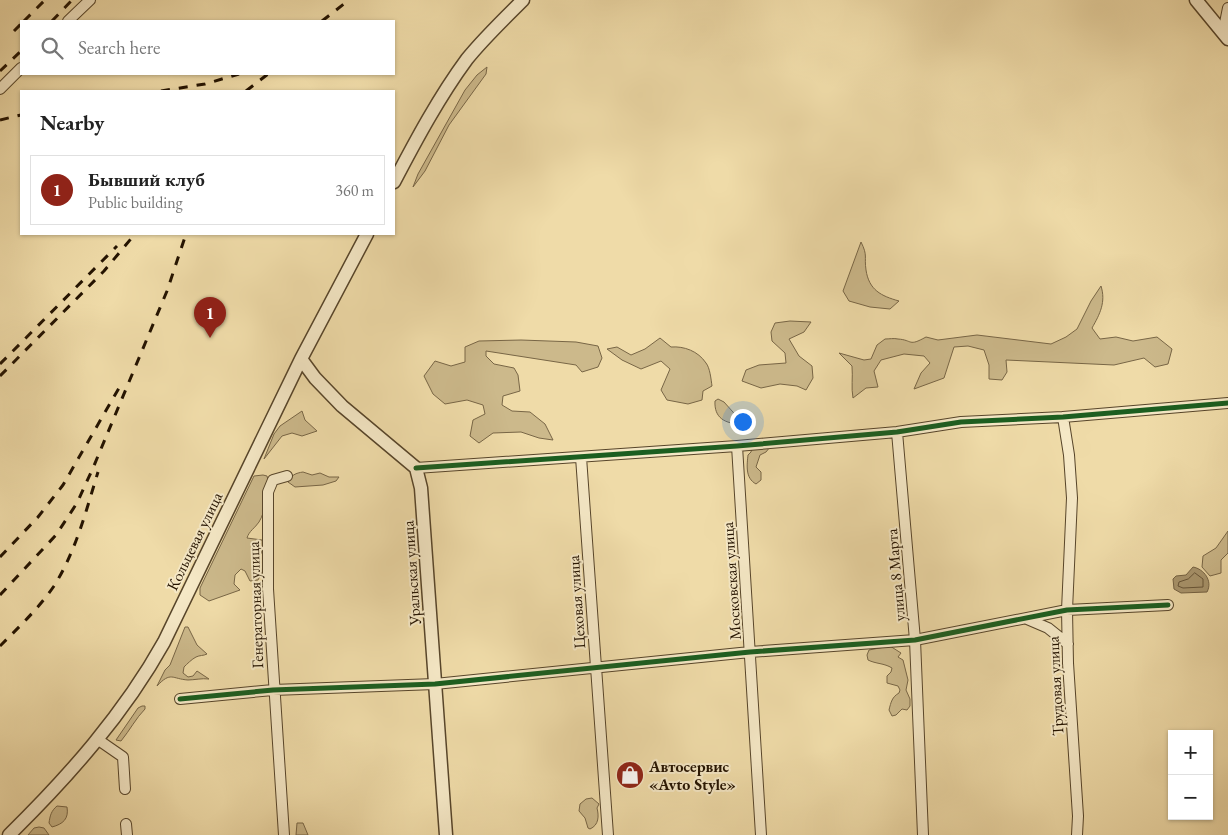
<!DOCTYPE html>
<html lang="en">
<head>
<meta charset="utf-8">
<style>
	:root { --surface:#fff; --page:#f2f2f2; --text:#222; --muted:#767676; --line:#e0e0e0; --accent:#8f2418 }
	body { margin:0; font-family:"EB Garamond",serif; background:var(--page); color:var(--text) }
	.controls { position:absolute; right:15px; bottom:15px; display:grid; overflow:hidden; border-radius:0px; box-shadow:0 1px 4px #0004 }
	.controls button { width:45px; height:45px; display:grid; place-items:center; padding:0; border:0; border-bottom:1px solid var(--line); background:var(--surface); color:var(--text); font:25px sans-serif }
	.you { position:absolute; left:742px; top:421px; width:18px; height:18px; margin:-12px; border:4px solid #fff; border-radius:50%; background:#1a73e8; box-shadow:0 0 0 8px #1a73e833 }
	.badge { display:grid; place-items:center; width:32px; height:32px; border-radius:50%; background:var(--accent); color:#fff; font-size:16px; font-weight:700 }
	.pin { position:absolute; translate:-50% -41px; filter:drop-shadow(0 1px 2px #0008) }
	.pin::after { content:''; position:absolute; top:26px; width:18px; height:15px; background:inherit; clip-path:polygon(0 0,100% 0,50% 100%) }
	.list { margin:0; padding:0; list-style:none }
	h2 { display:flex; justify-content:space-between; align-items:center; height:65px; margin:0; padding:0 20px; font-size:21px }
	h2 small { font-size:16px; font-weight:400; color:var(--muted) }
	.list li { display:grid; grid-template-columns:32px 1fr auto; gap:15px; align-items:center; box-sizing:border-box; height:70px; margin:0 10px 10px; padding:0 10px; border:1px solid var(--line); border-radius:0px }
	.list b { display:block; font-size:19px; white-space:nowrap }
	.list p { margin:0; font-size:16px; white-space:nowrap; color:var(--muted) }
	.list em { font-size:16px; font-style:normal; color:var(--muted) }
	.icon { flex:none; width:28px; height:28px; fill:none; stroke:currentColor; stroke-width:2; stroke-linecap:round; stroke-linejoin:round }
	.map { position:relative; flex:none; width:1228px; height:835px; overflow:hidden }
	.search { position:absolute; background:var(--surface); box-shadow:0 1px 4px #0004; left:20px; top:20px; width:375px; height:55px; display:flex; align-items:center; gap:12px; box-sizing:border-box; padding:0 18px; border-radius:0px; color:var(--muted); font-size:19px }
	.panel { position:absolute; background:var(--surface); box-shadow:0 1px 4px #0004; left:20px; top:90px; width:375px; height:145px; border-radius:0px }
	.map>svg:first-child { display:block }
	.green { fill:#ccb98b; stroke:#786646 }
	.water { fill:#aa976f; stroke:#746243 }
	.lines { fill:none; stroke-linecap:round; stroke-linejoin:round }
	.shore { stroke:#675538; stroke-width:1 }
	.minor-casing { stroke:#57452a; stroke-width:12 }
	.tertiary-casing { stroke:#57452a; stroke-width:15 }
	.minor { stroke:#f5e8c6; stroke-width:10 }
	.tertiary { stroke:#f5e8c6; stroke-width:12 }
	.rail { stroke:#241300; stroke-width:3; stroke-dasharray:9 9; stroke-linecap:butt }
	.cycleway-casing { stroke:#f5e8c6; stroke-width:8 }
	.cycleway { stroke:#1b5e20; stroke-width:5 }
	.labels { text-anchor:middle; stroke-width:4; stroke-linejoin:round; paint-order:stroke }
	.street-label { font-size:16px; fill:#241300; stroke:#f5e8c6 }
	.poi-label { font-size:16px; font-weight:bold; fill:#241300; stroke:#f5e8c6; text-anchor:start }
</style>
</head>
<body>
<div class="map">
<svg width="1228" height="835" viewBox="0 0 1228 835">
	<rect width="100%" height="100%" fill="#efdba8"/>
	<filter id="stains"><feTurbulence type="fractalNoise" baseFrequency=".004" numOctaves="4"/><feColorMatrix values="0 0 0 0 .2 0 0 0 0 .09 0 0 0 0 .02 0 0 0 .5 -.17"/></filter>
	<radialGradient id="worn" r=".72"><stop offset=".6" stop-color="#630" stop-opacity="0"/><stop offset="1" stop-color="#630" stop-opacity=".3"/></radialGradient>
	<!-- green -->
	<path class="green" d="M487,67L486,74L449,125L425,171L413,187L418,174L465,90L477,75Z
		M861,242C868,256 864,256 866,270C869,290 881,296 899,301L890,309L870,307L849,301L843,291Z
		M1101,286C1106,302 1100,314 1092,328L1100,339L1116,337L1133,341L1157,337L1172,349L1168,364L1155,367L1144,358L1114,365L1006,360L1007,372L1002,380L989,379V365L984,350L968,346L954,347L944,378L914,389L921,373L930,363L924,356L904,354L881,360L874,371L878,387L866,388L853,398C851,388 853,377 852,366L839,353L864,360L871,359L877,345L885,339C889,339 894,338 898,339C913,340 908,347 926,337L938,340L977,335L1051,344L1066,337L1077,329L1091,301Z
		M790,321L811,322L804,332L789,339L799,356L812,366L813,378L806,390L797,386L780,384L761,388L742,381L746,370L759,365L786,363L785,353L772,341L771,332L775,323Z
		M660,338L671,347C684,346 698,351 706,363C710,368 711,379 712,386L703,391L702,400L688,404L667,400L661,390L670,369L661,361L641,369L622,360L607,349L617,347L631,355L645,349Z
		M521,340L576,342L598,346L602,358L598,367L582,372L576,365L486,351V356L494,364L514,368L518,375L520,391L503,396L502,405L512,411L530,412L545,424L553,440L539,438L521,432L493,433L479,443L470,436L473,420L485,414L483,405L467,400L445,404L433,394L424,376L435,361L451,366L465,362V347L479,341Z
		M718,399L724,402L741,421L742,424C725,424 714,418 715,401Z
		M302,411L305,420L317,431L302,436L292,433L282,436L264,459L274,434L280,426Z
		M770,447L766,452L760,455L756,467L761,472V480L756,484C745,478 747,465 748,455L751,452L752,448Z
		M303,472L312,475L320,473L329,477H339L336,481L323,485L295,487L288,482C291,475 296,473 303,472Z
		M263,475L267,476C271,485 265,513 259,522C255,528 249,531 247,538L262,540L264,545C261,558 254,558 262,572L258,580L250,581L245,571L241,569L235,575L234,584L240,590L209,601L200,595V588L254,476Z
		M1228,531V553L1221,560V573L1210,576L1202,567L1203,556L1216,548Z
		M185,627H188L197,645L207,654C203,656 200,655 196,657C192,659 187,664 184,667L183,673L188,677L193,676L197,671L209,679C202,678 194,680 188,680C172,679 171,671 157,686L165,670L170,665Z
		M890,646L901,653L898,657L903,660L908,680L906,690L910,699V706L907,710L902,709L896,715L892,716L889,710C891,702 892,697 899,693L900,690L898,686L887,683V676L891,672L892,668C884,663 876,664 868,660L867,655L869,650Z
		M142,706H145V709C136,718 130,730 121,741L116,740L138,708Z
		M592,798L599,804L597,808C599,816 599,825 590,829L588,828L585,818L579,811L580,804L586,799Z
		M57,806L67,807C69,819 63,824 52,827L49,823C50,816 51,811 57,806Z
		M297,823H303L308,835H296Z
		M39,827L44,828L49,835H28L34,828Z"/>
	<!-- water -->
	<path class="water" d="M1193,567C1204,569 1213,581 1207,592L1181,593L1174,589L1173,579L1176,576L1186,575Z"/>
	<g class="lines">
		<!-- shore -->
		<path class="shore" d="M1195,573L1203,579V587L1183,588L1178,586L1179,582L1188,579Z"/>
		<defs>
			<path id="minor" d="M68,21L90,0
				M1223,33L1228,8
				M0,89L21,68
				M1063,417L1069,455L1072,498L1067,610L1068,663L1078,816L1077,835
				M897,432L915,640L923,835
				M737,446L761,835
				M581,457L608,835
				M416,468L737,446L897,432L961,422L1063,417L1228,403
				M1027,619L1048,628L1068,644
				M180,699L273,690L435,684L750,652L915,640L1067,610L1168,605
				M97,739L123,757L125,789
				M126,824L127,835
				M284,835L268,589V492L273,480L287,476"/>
			<path id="tertiary" d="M1196,0L1228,39
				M394,182C416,140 439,97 467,59C484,38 504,19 523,0
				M301,359L315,378L342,406L416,468L421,488L446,835
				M9,835C68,777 124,714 164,642L301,359L367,234"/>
		</defs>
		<!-- minor casing -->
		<use href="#minor" class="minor-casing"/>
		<!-- tertiary casing -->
		<use href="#tertiary" class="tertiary-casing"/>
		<!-- minor -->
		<use href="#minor" class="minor"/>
		<!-- tertiary -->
		<use href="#tertiary" class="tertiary"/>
		<!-- rail -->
		<path class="rail" d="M24,21L45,0
			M52,21L72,0
			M322,21L349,0
			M14,31L21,24
			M0,71L21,51
			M161,91L205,84L239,74
			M246,91L268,74
			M0,120L21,115
			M0,364L117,246
			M0,376L104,271L135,234
			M0,557L38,517L63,485L123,381
			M0,595L56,535L77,503L93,468L167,291L186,234
			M0,646C19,627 39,608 54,586C76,551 86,511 98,472"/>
		<defs>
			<path id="cycleway" d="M416,468L737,446L897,432L961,422L1063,417L1228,403
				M180,699L273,690L435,684L750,652L915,640L1067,610L1168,605"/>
		</defs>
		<!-- cycleway casing -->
		<use href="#cycleway" class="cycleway-casing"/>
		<!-- cycleway -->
		<use href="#cycleway" class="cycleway"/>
	</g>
	<!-- icons -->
	<defs>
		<symbol id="shop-disc" viewBox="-11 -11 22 22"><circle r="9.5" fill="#8f2418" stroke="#f5e8c6"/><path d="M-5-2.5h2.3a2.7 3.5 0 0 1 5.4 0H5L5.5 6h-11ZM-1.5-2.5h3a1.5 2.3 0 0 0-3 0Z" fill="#fff"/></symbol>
	</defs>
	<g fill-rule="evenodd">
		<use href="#shop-disc" x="614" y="759" width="32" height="32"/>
	</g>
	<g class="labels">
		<!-- street labels -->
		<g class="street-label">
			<text transform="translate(194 541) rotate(-64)" y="6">Кольцевая улица</text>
			<text transform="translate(411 573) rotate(-94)" y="6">Уральская улица</text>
			<text transform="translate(895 575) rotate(-95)" y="6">улица 8 Марта</text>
			<text transform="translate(731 581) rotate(-94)" y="6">Московская улица</text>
			<text transform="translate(576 602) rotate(-94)" y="6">Цеховая улица</text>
			<text transform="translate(255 605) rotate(-92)" y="6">Генераторная улица</text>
			<text transform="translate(1055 686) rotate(-93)" y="6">Трудовая улица</text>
		</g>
		<!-- poi labels -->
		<g class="poi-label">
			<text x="649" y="772">Автосервис<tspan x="649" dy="18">«Avto Style»</tspan></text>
		</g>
	</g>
	<rect width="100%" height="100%" filter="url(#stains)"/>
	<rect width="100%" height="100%" fill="url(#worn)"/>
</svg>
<div class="controls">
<button>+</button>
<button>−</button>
</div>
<div class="you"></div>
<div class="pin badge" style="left:210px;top:338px">1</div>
<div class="search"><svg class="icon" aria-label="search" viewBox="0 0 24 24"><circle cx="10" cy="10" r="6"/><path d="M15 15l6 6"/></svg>Search here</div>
<section class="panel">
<h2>Nearby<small></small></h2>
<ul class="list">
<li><span class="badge">1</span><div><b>Бывший клуб</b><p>Public building</p></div><em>360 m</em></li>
</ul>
</section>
</div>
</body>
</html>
